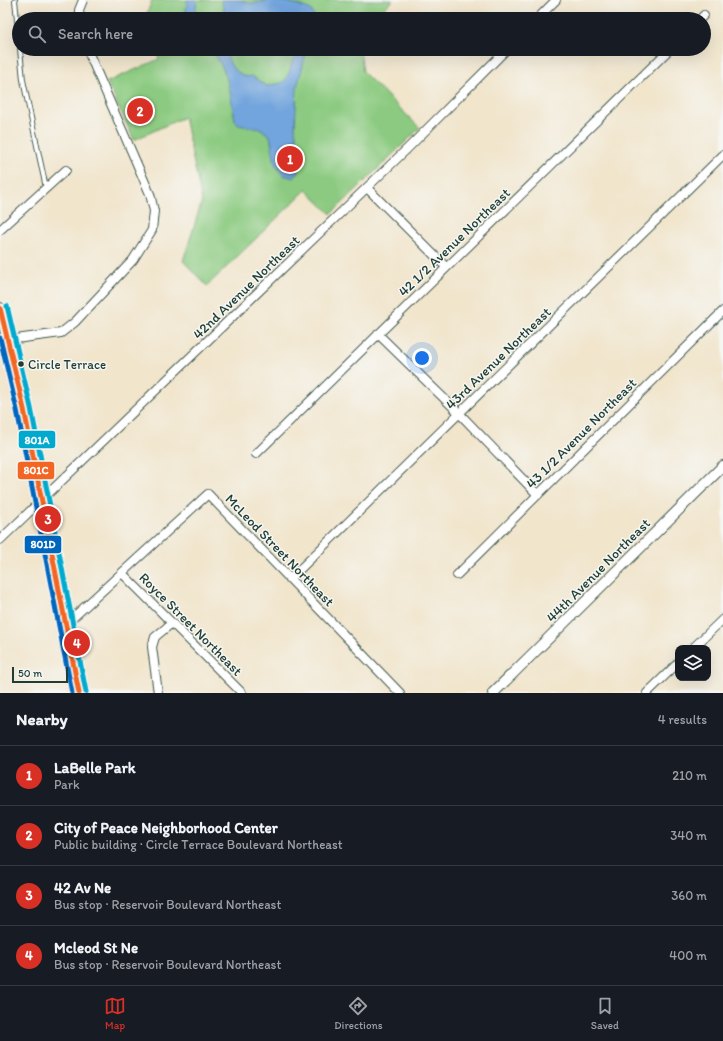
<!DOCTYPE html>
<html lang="en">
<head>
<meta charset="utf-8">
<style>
	:root { --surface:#171b24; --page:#20242c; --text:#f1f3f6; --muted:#9ea1a6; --line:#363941; --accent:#d93025 }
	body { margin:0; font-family:Itim,sans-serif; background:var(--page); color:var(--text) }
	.controls { position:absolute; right:12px; bottom:12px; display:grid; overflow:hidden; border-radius:8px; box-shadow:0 4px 16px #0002 }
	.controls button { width:36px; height:36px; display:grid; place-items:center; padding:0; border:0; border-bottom:1px solid var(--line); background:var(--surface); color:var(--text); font:20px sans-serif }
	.scale { position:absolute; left:12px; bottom:10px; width:56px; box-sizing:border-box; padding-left:4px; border:2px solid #1f3d34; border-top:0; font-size:11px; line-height:14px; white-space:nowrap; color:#1f3d34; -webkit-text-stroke:3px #f6f6f2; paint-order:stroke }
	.you { position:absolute; left:422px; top:358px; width:14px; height:14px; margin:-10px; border:3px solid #fff; border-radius:50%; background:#1a73e8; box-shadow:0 0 0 6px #1a73e833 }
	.badge { display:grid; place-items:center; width:26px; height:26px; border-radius:50%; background:var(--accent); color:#fff; font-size:13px; font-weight:700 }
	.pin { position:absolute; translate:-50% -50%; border:2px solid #fff; box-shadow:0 1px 4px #0006 }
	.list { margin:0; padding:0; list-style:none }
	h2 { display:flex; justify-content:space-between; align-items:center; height:52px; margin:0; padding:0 16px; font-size:17px }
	h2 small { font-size:13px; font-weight:400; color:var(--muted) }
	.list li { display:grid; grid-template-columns:26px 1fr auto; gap:12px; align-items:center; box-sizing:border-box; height:60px; padding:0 16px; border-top:1px solid var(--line) }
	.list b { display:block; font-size:15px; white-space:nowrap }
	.list p { margin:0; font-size:13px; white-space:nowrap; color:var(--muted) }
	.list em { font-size:13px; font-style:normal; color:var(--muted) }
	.icon { flex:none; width:22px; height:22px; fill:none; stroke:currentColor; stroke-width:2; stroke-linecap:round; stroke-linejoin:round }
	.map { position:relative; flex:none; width:723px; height:693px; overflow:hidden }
	.search { position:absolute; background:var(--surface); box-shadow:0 4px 16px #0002; left:12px; right:12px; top:12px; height:44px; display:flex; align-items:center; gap:10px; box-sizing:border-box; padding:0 14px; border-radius:22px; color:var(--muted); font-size:15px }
	.sheet { height:292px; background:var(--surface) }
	nav { display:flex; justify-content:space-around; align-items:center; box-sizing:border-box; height:56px; border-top:1px solid var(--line); background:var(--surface); font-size:11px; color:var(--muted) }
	nav a { display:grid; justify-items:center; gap:2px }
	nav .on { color:var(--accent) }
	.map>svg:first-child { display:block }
	.green { fill:#8bca80; stroke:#55845a }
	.water { fill:#72a4dd; stroke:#487088 }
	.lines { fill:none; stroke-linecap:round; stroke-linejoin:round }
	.service-casing { stroke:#3e564b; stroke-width:6 }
	.minor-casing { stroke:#3e564b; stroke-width:10 }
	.tertiary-casing { stroke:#3e564b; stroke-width:12 }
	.service { stroke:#fff; stroke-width:4 }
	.minor { stroke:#fff; stroke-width:8 }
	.tertiary { stroke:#fff; stroke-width:10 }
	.bus-1-casing { stroke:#f6f6f2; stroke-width:8 }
	.bus-2-casing { stroke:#f6f6f2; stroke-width:8 }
	.bus-3-casing { stroke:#f6f6f2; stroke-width:8 }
	.bus-1 { stroke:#f26522; stroke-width:5 }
	.bus-2 { stroke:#0065bd; stroke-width:5 }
	.bus-3 { stroke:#00a9ce; stroke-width:5 }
	.bus-dot { fill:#1f3d34; stroke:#f6f6f2; stroke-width:1.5 }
	.labels { text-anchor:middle; stroke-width:3; stroke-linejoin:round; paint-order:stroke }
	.bus-label { font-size:13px; fill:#1f3d34; stroke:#f6f6f2; text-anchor:start }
	.street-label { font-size:14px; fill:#1f3d34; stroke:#f6f6f2 }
	.line-badge { stroke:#f6f6f2; stroke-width:1.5 }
	.badge-label { font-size:11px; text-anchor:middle; font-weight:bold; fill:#fff }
</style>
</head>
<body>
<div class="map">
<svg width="723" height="693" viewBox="0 0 723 693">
	<rect width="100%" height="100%" fill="#f6f6f2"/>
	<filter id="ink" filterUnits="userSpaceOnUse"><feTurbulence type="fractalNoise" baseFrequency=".025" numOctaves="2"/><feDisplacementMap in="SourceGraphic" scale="8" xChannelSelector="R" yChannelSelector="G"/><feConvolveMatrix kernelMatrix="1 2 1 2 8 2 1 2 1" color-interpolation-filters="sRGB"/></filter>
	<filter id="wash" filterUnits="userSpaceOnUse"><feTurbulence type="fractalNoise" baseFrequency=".012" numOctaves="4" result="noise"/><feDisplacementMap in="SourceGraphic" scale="16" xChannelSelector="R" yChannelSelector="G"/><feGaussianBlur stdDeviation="0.9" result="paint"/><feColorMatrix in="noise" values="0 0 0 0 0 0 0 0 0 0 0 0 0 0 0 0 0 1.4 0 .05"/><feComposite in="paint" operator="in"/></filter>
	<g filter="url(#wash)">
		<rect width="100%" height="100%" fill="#f1e5cc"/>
		<!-- green -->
		<path class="green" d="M152,0H393L373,19H145Z
			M156,49H360L363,72L420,128L331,214L306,190L207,286L183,261L202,201L184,117L134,140L107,82L159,59Z"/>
		<!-- water -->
		<path class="water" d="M187,0H197L195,13L196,19H187L186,10Z
			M221,0H241C249,7 262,1 272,0C285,0 299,5 311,10L315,19H273L272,17L260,19H238L225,13Z
			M210,49H225C231,66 230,68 246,77L252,76L266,86L282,83C284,81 287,78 288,75C293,66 289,60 300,53L299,49H308L305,57L297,88L295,129L298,146L294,159L298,172L293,178L283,175L275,164L270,136L261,129L238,125L235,120C230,93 229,70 210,49Z"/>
	</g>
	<g filter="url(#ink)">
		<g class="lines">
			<defs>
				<path id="service" d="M15,0L19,41
					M20,49L23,80L46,188"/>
				<path id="minor" d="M80,19L79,10L83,0
					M537,19L556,0
					M700,19L704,15
					M367,188L446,267
					M0,230L66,170
					M378,334L459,413L538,495
					M8,340L61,333L75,322L133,260L152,230L154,211L150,194L87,49
					M256,454L670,49
					M0,540L408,148L507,49
					M122,573L242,693
					M457,575L723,311
					M290,579L723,155
					M66,624L208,494L400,693
					M693,648L723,619
					M158,693L152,647L155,637L172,623
					M647,693L678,663"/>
				<path id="tertiary" d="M0,308L24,409L79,693
					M493,693L723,466"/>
			</defs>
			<!-- service casing -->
			<use href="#service" class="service-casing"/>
			<!-- minor casing -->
			<use href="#minor" class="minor-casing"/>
			<!-- tertiary casing -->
			<use href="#tertiary" class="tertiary-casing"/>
			<!-- service -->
			<use href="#service" class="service"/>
			<!-- minor -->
			<use href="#minor" class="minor"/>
			<!-- tertiary -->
			<use href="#tertiary" class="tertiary"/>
			<defs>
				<path id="bus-1" d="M0,308L24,409L79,693"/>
				<path id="bus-2" d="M0,338L17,410L72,693"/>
				<path id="bus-3" d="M7,306L31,408L86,692"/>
			</defs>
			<!-- bus-1 casing -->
			<use href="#bus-1" class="bus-1-casing"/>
			<!-- bus-2 casing -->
			<use href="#bus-2" class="bus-2-casing"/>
			<!-- bus-3 casing -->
			<use href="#bus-3" class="bus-3-casing"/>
			<!-- bus-1 -->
			<use href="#bus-1" class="bus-1"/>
			<!-- bus-2 -->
			<use href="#bus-2" class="bus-2"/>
			<!-- bus-3 -->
			<use href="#bus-3" class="bus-3"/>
		</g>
	</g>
	<!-- markers -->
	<circle class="bus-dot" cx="21" cy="364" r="3.5"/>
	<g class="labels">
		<!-- bus labels -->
		<g class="bus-label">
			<text x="28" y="369">Circle Terrace</text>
		</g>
		<!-- street labels -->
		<g class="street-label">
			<text transform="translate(454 242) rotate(-44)" y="5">42 1/2 Avenue Northeast</text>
			<text transform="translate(246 287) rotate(-44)" y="5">42nd Avenue Northeast</text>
			<text transform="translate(498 358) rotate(-44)" y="5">43rd Avenue Northeast</text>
			<text transform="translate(581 433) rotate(-45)" y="5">43 1/2 Avenue Northeast</text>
			<text transform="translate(280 550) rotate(46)" y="5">McLeod Street Northeast</text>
			<text transform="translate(598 570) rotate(-45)" y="5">44th Avenue Northeast</text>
			<text transform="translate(191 624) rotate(45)" y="5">Royce Street Northeast</text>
		</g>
	</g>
	<g class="line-badge">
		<rect x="18" y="430" width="38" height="19" rx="4" fill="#00a9ce"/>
		<rect x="17" y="461" width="38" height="19" rx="4" fill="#f26522"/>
		<rect x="24" y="535" width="38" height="19" rx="4" fill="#0065bd"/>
	</g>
	<g class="badge-label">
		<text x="37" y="444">801A</text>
		<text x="36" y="474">801C</text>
		<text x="43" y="548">801D</text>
	</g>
</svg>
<div class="controls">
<button><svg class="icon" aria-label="layers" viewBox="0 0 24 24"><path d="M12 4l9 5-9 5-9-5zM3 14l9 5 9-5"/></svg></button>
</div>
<div class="scale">50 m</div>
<div class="you"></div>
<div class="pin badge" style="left:290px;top:159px">1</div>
<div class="pin badge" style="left:140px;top:111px">2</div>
<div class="pin badge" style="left:48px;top:519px">3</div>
<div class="pin badge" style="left:77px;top:643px">4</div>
<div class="search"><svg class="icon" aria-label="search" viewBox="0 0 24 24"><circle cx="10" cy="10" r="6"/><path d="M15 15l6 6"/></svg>Search here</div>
</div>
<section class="sheet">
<h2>Nearby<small>4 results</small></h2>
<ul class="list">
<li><span class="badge">1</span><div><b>LaBelle Park</b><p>Park</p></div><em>210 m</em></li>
<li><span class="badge">2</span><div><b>City of Peace Neighborhood Center</b><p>Public building · Circle Terrace Boulevard Northeast</p></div><em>340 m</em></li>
<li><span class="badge">3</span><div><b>42 Av Ne</b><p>Bus stop · Reservoir Boulevard Northeast</p></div><em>360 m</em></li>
<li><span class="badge">4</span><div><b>Mcleod St Ne</b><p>Bus stop · Reservoir Boulevard Northeast</p></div><em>400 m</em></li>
</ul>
</section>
<nav>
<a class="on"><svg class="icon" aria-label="map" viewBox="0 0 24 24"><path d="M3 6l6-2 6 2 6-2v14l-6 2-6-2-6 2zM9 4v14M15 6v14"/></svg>Map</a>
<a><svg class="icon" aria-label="directions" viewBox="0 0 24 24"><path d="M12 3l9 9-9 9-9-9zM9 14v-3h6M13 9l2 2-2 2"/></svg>Directions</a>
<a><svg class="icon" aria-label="saved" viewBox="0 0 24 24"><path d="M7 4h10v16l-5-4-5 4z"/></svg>Saved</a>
</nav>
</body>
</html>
